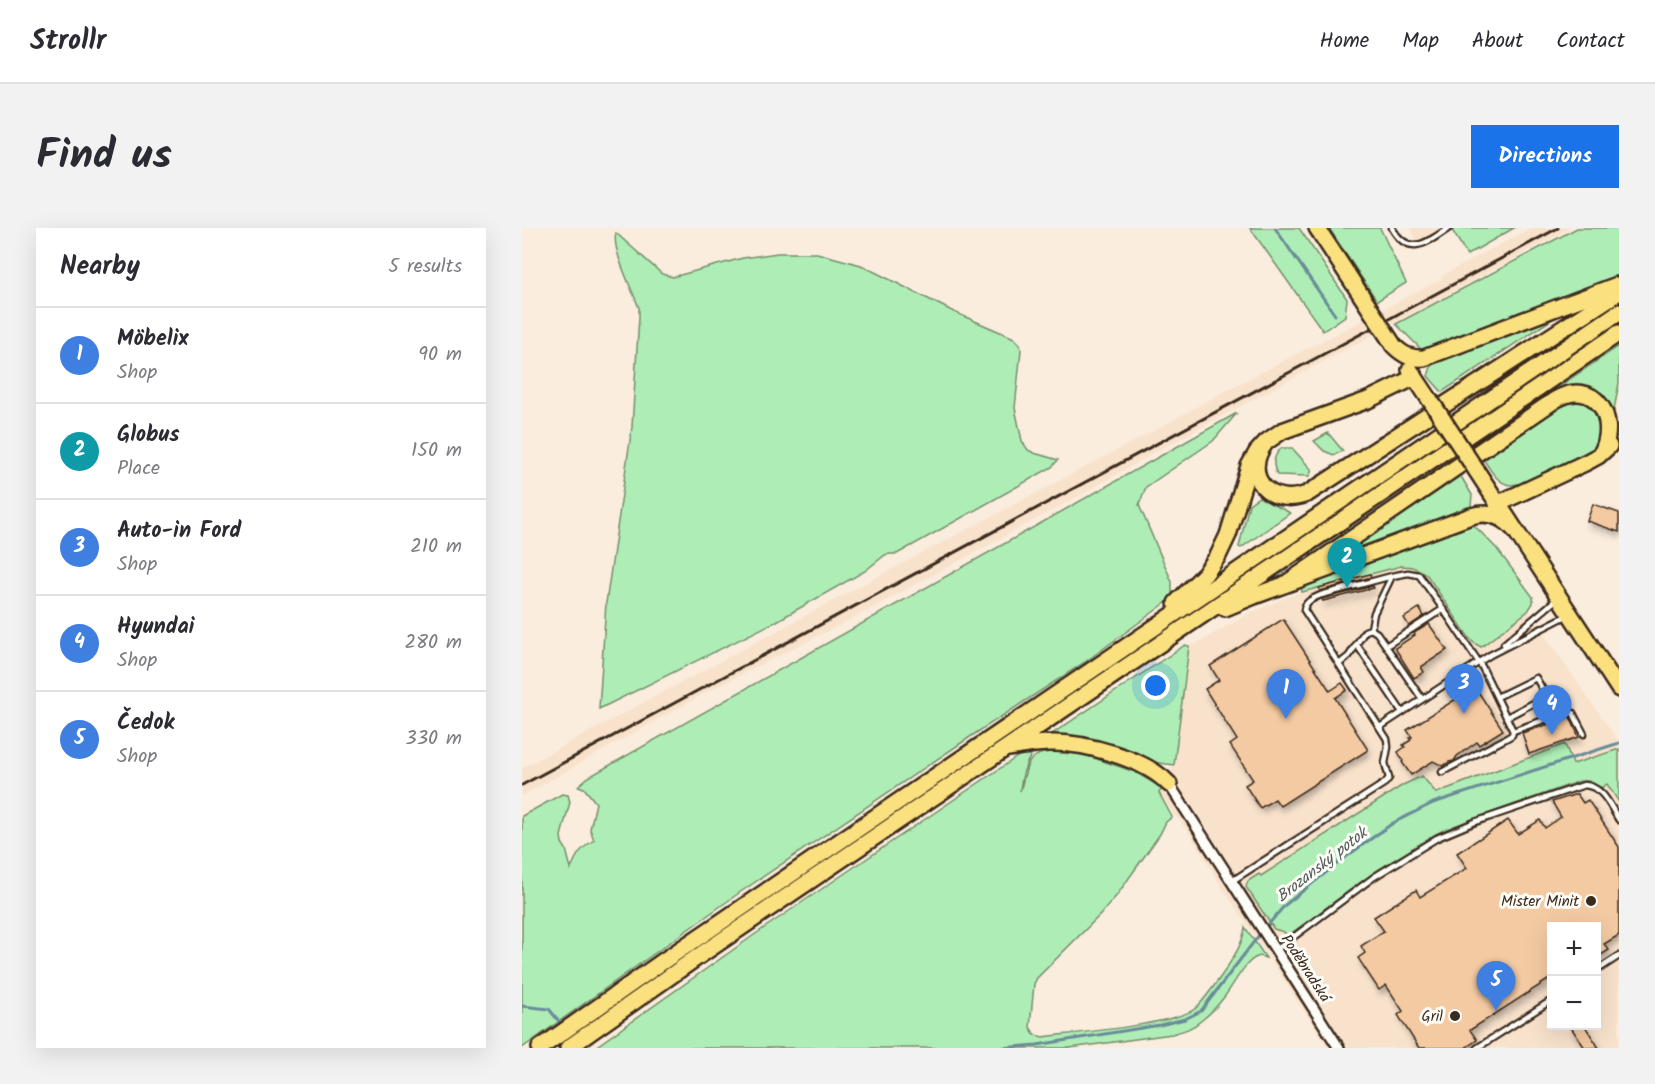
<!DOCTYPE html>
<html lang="en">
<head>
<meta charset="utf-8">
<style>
	:root { --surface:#fff; --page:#f2f2f3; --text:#2b2b33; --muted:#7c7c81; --line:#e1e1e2; --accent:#1a73e8 }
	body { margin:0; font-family:Kalam,sans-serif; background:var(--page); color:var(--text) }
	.controls { position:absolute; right:18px; bottom:18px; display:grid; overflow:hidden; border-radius:0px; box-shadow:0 6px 24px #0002 }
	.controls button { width:54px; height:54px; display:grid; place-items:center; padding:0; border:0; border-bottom:2px solid var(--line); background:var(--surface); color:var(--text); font:30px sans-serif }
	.you { position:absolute; left:634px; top:458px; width:21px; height:21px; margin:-15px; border:4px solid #fff; border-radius:50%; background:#1a73e8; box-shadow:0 0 0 9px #1a73e833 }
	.badge { display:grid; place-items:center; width:39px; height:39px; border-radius:50%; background:var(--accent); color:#fff; font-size:20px; font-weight:700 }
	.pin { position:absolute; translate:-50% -50px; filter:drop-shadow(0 2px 3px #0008) }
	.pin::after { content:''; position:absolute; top:32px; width:21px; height:18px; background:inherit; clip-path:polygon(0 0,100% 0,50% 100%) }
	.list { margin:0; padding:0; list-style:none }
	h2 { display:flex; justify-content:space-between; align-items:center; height:78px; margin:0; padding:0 24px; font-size:26px }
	h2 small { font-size:20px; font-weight:400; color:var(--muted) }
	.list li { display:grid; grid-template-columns:39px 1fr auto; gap:18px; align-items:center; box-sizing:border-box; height:96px; padding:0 24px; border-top:2px solid var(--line) }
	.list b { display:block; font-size:22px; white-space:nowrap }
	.list p { margin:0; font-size:20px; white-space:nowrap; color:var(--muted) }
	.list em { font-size:20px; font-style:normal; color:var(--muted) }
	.map { position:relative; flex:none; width:1097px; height:820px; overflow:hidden; border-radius:0px }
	header { display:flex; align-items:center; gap:36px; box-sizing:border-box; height:84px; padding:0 30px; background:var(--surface); border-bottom:2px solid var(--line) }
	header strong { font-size:28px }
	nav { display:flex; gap:33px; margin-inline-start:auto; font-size:21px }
	.intro { display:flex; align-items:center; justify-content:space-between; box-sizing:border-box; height:144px; padding:0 36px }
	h1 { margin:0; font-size:42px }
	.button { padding:15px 27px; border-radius:0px; background:var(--accent); color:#fff; font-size:21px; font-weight:700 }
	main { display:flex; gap:36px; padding:0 36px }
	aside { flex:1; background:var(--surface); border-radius:0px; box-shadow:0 6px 24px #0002 }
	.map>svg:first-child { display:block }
	.built { fill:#f8e2cc; fill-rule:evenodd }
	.green { fill:#aeeeb6; stroke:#748c6a; stroke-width:1.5 }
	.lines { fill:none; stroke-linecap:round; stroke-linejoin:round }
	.stream { stroke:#698c98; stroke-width:3 }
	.building { fill:#f3caa2; stroke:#3b2a1e; stroke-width:1.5; filter:url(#shadow) }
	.service-casing { stroke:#3b2a1e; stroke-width:9 }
	.minor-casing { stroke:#3b2a1e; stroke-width:14 }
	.primary-casing { stroke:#3b2a1e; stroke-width:20 }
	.service { stroke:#fdfcf7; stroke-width:4.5 }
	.minor { stroke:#fdfcf7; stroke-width:9 }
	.primary { stroke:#fbe080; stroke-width:15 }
	.rail { stroke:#3b2a1e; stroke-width:3 }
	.primary-bridge-casing { stroke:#3b2a1e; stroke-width:20; stroke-linecap:butt }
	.primary-bridge { stroke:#fbe080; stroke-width:15 }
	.poi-dot { fill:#3b2a1e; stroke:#fdfcf7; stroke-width:2 }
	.labels { text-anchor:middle; stroke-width:6; stroke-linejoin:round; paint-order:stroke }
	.poi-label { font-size:15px; fill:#3b2a1e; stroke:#fdfcf7; text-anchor:end }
	.street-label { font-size:15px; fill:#3b2a1e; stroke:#fdfcf7 }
	.water-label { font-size:16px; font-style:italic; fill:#525b5b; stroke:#fdfcf7 }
</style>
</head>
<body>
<header>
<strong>Strollr</strong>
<nav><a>Home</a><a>Map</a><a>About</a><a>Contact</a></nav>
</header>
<div class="intro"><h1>Find us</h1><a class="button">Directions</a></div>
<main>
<aside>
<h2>Nearby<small>5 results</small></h2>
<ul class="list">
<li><span class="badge" style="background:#3f7fe0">1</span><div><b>Möbelix</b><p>Shop</p></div><em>90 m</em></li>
<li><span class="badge" style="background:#0f9aa8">2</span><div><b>Globus</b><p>Place</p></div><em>150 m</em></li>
<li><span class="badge" style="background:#3f7fe0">3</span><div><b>Auto-in Ford</b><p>Shop</p></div><em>210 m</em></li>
<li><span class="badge" style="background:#3f7fe0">4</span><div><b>Hyundai</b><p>Shop</p></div><em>280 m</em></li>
<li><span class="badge" style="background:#3f7fe0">5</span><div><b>Čedok</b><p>Shop</p></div><em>330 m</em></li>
</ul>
</aside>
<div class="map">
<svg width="1097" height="820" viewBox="0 0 1097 820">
	<defs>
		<filter id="shadow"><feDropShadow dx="2.5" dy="4.5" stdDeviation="3" flood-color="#0004"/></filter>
	</defs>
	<rect width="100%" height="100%" fill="#faedde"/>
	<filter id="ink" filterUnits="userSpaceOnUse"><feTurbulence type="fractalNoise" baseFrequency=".0167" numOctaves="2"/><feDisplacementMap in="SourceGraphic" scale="12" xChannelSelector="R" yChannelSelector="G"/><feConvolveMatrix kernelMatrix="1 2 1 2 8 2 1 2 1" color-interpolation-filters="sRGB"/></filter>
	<g filter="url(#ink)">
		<!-- built -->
		<path class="built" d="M889,0H921L901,14L894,12Z
			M1009,0H1049L634,224L548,273L343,384L185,464L0,568V540L370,341L624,207L707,161L920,51L919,48Z
			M879,338H890L905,347L959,418L1006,383L1097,514V820H807L701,661L668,606L656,590L653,589L637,565L652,537L667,418L674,416L726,386L763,370L780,364ZM1030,698H1074V798H1030Z"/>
		<!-- green -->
		<path class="green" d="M728,0H777L825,71L823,88L801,103Z
			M807,0H858L884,55L855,73Z
			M934,0H992L945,27L930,2Z
			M1055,0H1097V50L910,121L900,122L874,96Z
			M94,5L140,46L151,49L221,30L256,25H295L339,37L432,84L492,110L498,116L499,122L493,180L500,213L506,222L512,225L536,232L530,239L375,326H368L363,327L343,343L253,394L77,481L84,375L110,199L117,89V80C111,63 89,21 94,5Z
			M1032,90L920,164L906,148L910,136L917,132Z
			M1097,118V155L1092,182C1083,172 1080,167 1067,161L954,219L952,216Z
			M1054,170L1075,178L1082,206L1074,218L1063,228L1002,256C997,255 993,257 988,257C974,255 967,239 960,229L1043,172Z
			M715,185L691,213L624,259L617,277L650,354V369L645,374L563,434L454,505L217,665L0,820V588L40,566L46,567L48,574L39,608L40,615L44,621L49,641C55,625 59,621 72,612L68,601L74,575L62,560L56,558L65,550Z
			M806,205L821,223L812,227L802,223L792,213Z
			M759,220H770L790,242L787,248L755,247C750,236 751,229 759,220Z
			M937,245L950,267L949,278L799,338Z
			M737,269C747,276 758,279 768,285L719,320L717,319L727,276Z
			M948,293L975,321L1011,369V375L1006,383L959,419L952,415L948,411L905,347C896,340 890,338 879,338L780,364L779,360L781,356Z
			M663,417L667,418L652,537L629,534L547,507L530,506Z
			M1043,516L1051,536L1097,521V574L1085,556L1079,560L1067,553H1058L924,601L912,607L854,643L768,706H763L762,704L752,701L724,659L726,653L737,646L739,648L881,557L900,548L914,565Z
			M535,522L566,528L613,544L640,560L637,565L650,589L644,594L638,606L595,667L579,686L515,750L512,756L508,799L513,807L521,809C552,805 653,797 674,780C682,772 695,754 702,744C711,730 721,716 723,699L744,730C740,729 739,727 735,729C724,732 710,759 703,768C696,777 688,786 680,792C671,800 662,803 650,806L548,820H72L242,700L498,527H509C502,539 499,549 498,563C507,535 502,527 535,522Z"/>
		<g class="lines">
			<!-- stream -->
			<path class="stream" d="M753,0L813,87
				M0,778L27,781L40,797
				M479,820L515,817L638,797L663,791L679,783L734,711L763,677L821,631L871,595L911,575L1097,515"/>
		</g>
		<!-- building -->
		<path class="building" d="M1071,276L1097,285V304L1065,293Z
			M848,346L849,349L798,363L797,360Z
			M851,358L852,360L801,373L800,371Z
			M897,380L902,388L887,398L882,390Z
			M761,391L808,463L820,455L825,462L813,470L846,522L758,578L753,571L738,580L723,557L731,552L708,517L715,512L683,461L697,452L688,438Z
			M907,396L925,422L899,439L902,444L892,450L873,420L893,407L892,405Z
			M953,459L981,502L957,517L955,514L935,528L932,533L927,534L921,538L911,533L889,547L880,534L881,533L876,524L883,519L881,517L889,512L887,510L890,509L885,502Z
			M1048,489L1057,509L1007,526L1000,505Z
			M1055,566L1061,575L1066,572L1097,619V707L1082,716L1087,722L1074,730V699H1029V750L948,802L955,812L943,820H897L876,787L881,783L864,757L857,762L836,730L843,725L839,718L862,703L852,689L894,662L898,669L945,640L935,625L986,592L996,606L1018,592L1023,600L1039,589L1030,574Z
			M1048,798H1063L1077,820H1063Z"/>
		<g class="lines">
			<defs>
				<path id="service" d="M870,0C887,30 906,14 927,0
					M982,416L1035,371
					M835,417L880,484
					M864,418L855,405L849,401L852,385L870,348L886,345L897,347L921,381
					M817,436L827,428L843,403L849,401
					M975,469L1014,450L1030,478L1034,487
					M900,471L864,418L921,381L960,439L991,503L990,507L985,510L920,544
					M985,489L1025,468
					M858,499L968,427L1046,387
					M991,503L1047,483L1051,485L1062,506
					M710,653L863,555L867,550L863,535L866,519L865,511L782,382C783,373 792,370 799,367L870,348
					M754,722L852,649L915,610L953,594L1062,557C1081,558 1088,578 1097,592
					M1074,743L1097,728
					M955,820L1030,772"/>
				<path id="minor" d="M647,556L817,820"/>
				<path id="primary" d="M795,0L839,67
					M872,118C881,127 889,131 902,130L1095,57
					M888,142L908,172
					M744,214C718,248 748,280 785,266L1097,64
					M954,242L1097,461
					M975,276L1065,234L1076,228L1087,218
					M762,357L1033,172C1073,148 1097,191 1080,224
					M654,375L683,346L696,328L706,307L727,238L735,224L744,214L760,203L846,172L893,149
					M703,380L732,368L949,288C966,283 981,288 993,302
					M487,520C501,518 515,515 529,515C562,514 624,531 647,556
					M18,820L140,734L1097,84
					M46,820L174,730L1097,105"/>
			</defs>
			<!-- service casing -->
			<use href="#service" class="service-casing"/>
			<!-- minor casing -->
			<use href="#minor" class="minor-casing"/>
			<!-- primary casing -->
			<use href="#primary" class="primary-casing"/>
			<!-- service -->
			<use href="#service" class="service"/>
			<!-- minor -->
			<use href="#minor" class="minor"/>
			<!-- primary -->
			<use href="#primary" class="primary"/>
			<!-- rail -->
			<path class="rail" d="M0,557L1036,0"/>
			<defs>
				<path id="primary-bridge" d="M839,67L872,118
					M908,172L954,242"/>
			</defs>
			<!-- primary-bridge casing -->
			<use href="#primary-bridge" class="primary-bridge-casing"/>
			<!-- primary-bridge -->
			<use href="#primary-bridge" class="primary-bridge"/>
		</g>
	</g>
	<!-- markers -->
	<g class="poi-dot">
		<circle cx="1069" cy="673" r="6"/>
		<circle cx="933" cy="788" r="6"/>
	</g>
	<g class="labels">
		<!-- poi labels -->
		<g class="poi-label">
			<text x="1057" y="678">Mister Minit</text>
			<text x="921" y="793">Gril</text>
		</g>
		<!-- street labels -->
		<g class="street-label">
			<text transform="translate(784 740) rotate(57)" y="5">Poděbradská</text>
		</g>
		<!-- water labels -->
		<g class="water-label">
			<text transform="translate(799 636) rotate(-38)" y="6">Brozanský potok</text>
		</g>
	</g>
</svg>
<div class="controls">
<button>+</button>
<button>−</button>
</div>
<div class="you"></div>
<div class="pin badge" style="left:764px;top:491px;background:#3f7fe0">1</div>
<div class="pin badge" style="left:825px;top:360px;background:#0f9aa8">2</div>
<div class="pin badge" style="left:942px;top:486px;background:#3f7fe0">3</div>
<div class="pin badge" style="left:1030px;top:507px;background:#3f7fe0">4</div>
<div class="pin badge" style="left:974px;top:783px;background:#3f7fe0">5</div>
</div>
</main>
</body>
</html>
